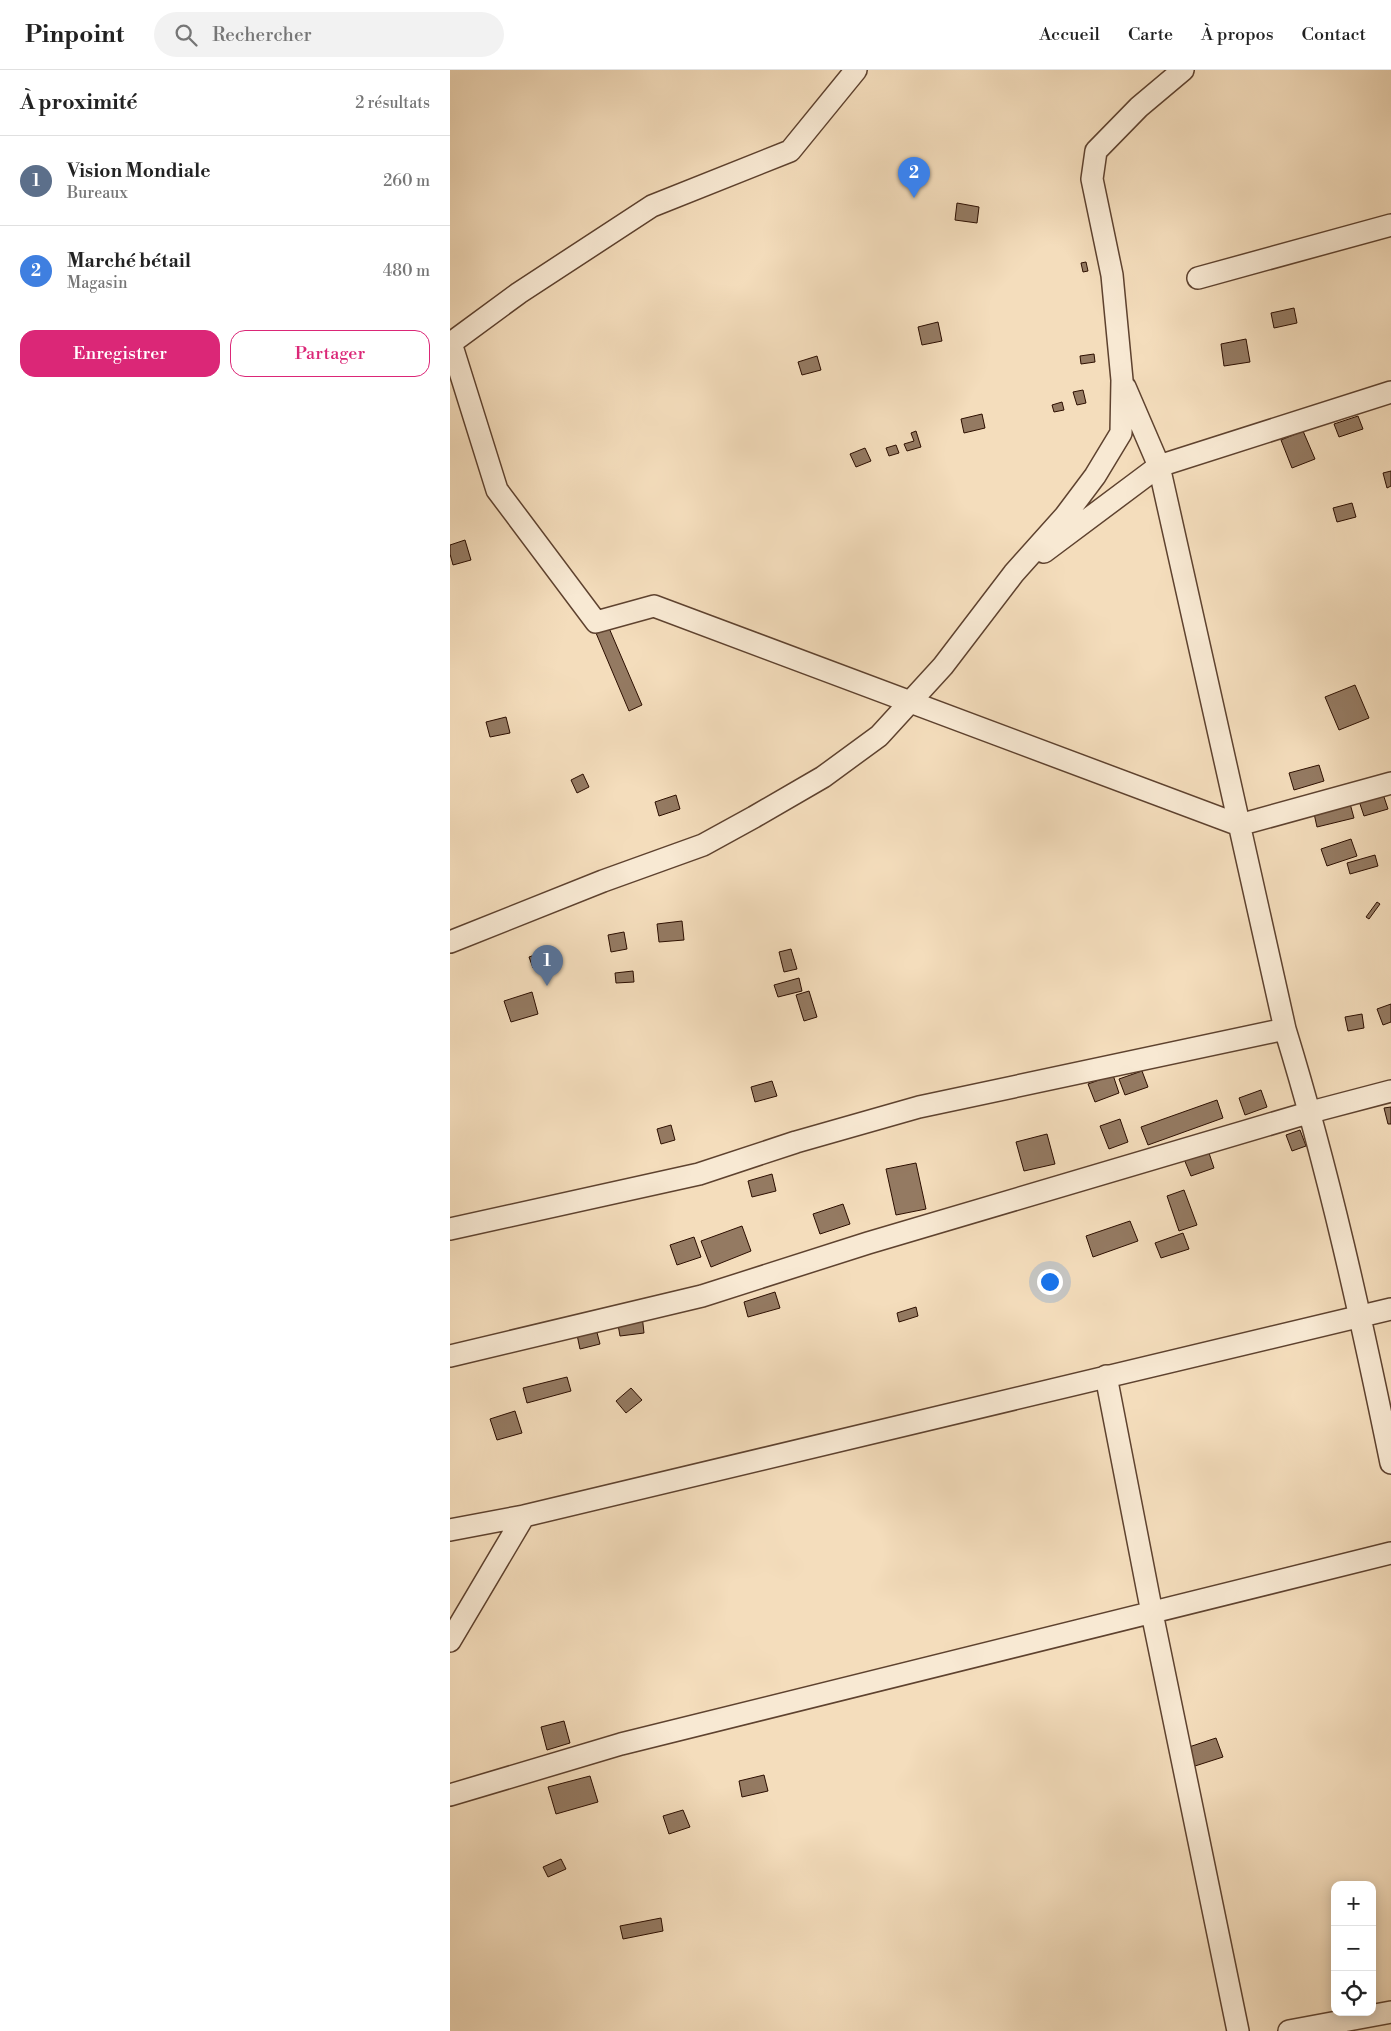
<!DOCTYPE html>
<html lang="fr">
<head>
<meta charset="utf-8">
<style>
	:root { --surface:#fff; --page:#f2f2f2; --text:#222; --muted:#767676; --line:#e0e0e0; --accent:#db2777 }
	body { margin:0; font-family:"Libre Bodoni",serif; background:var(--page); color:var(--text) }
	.controls { position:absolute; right:15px; bottom:15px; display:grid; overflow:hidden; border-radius:10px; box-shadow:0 2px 12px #0003 }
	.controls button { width:45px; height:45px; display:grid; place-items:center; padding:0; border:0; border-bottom:1px solid var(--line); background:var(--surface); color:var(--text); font:25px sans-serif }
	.you { position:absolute; left:599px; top:1211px; width:18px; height:18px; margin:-12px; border:4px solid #fff; border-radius:50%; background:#1a73e8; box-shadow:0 0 0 8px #1a73e833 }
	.badge { display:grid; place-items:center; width:32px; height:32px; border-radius:50%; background:var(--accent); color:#fff; font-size:16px; font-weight:700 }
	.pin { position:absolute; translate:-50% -41px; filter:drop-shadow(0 1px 2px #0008) }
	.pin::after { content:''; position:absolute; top:26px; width:18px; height:15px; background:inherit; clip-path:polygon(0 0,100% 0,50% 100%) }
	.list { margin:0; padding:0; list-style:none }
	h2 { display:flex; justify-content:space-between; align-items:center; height:65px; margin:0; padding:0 20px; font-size:21px }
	h2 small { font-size:16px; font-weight:400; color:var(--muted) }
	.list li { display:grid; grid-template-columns:32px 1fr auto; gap:15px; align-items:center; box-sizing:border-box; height:90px; padding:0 20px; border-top:1px solid var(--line) }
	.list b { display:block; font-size:19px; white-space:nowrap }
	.list p { margin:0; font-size:16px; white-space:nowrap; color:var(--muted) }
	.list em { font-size:16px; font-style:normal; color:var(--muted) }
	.actions { display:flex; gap:10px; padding:15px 20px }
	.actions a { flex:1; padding:11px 0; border:1px solid var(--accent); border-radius:15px; text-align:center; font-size:18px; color:var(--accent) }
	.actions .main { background:var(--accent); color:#fff }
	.icon { flex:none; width:28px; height:28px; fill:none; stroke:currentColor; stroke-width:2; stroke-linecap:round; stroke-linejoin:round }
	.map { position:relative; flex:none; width:941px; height:1961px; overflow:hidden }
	header { display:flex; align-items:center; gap:30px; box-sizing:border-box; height:70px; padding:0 25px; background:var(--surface); border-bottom:1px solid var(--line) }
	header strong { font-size:24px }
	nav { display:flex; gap:28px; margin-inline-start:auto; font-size:18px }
	.search { width:350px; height:45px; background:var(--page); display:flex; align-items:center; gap:12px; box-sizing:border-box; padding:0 18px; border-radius:28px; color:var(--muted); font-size:19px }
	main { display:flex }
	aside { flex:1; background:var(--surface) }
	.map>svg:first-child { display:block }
	.building { fill:#947a62; stroke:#2c0e00 }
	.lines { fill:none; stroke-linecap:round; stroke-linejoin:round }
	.minor-casing { stroke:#5e422f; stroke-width:24 }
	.minor { stroke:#f8e9d3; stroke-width:21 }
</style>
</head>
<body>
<header>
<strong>Pinpoint</strong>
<div class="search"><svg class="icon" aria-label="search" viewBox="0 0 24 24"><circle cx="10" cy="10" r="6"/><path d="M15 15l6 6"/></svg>Rechercher</div>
<nav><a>Accueil</a><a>Carte</a><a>À propos</a><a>Contact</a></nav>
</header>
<main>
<aside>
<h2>À proximité<small>2 résultats</small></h2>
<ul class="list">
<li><span class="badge" style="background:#5c6f8a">1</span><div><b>Vision Mondiale</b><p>Bureaux</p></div><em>260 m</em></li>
<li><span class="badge" style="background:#3f7fe0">2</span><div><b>Marché bétail</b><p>Magasin</p></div><em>480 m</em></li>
</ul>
<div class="actions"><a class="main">Enregistrer</a><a>Partager</a></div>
</aside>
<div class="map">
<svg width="941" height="1961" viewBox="0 0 941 1961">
	<rect width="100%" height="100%" fill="#f4ddbc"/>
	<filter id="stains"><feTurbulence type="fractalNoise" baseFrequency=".004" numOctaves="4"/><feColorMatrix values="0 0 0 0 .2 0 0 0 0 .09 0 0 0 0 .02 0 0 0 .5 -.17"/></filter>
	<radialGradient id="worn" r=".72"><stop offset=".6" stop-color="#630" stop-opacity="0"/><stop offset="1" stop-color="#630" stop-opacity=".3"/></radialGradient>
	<!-- building -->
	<path class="building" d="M507,133L529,137L527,153L505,150Z
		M636,192L638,201L633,202L631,193Z
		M844,238L847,253L824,258L821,243Z
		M488,252L492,271L472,275L468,257Z
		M796,269L800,292L774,296L771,274Z
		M644,284L645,292L631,294L630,286Z
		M367,286L371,300L352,305L348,292Z
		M633,320L636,333L627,335L623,322Z
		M612,332L614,340L604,342L602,335Z
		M532,344L535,358L514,363L511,349Z
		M908,346L913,359L889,367L884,354Z
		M466,361L471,377L457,381L454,374L464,371L461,363Z
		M853,361L865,389L842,398L831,370Z
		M446,375L449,383L439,386L436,378Z
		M415,378L421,391L406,397L400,384Z
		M941,401V416L937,418L933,403Z
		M902,433L906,447L887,452L883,438Z
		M15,470L21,490L3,495L0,484V475Z
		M159,558L192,635L179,641L146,563Z
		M905,615L919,648L889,660L875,627Z
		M56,647L60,663L40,667L36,652Z
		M869,695L874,711L844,720L839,703Z
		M133,704L139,717L127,723L121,710Z
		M933,724L938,739L914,746L909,731Z
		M226,725L230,739L209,746L205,732Z
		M899,730L904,748L867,757L863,739Z
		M901,769L907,786L877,796L871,779Z
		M925,785L928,796L900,804L897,793Z
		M927,832L930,834L919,849L916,847Z
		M232,851L234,870L209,872L207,854Z
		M174,862L177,879L161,882L158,865Z
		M102,879L106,890L83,898L79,887Z
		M341,879L347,899L334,902L329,882Z
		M183,901L184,912L166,913L165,903Z
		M349,908L352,921L328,927L324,915Z
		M359,921L367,947L354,951L346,925Z
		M82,922L88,944L61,952L54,931Z
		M941,934V952L933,955L927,939Z
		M912,944L914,958L898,961L895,947Z
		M692,1001L698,1017L675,1025L669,1009Z
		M663,1005L669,1023L645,1032L638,1014Z
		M322,1011L327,1026L305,1032L301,1017Z
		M811,1020L817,1037L795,1045L789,1028Z
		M767,1030L773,1048L698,1075L691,1057Z
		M941,1037V1054H938L934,1038Z
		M670,1049L678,1072L659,1079L650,1056Z
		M221,1055L225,1070L211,1074L207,1059Z
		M850,1060L856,1076L842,1081L836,1065Z
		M597,1064L605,1094L574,1101L566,1072Z
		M758,1080L764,1098L741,1106L734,1089Z
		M466,1093L476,1139L446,1145L436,1099Z
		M322,1104L326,1121L302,1127L298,1111Z
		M734,1120L747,1155L729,1161L717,1126Z
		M393,1134L400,1154L370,1164L363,1144Z
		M680,1151L688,1171L643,1187L636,1166Z
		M292,1156L301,1181L261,1197L251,1171Z
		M733,1163L739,1179L711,1188L705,1173Z
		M244,1167L251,1187L227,1195L220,1175Z
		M325,1222L330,1238L298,1247L294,1232Z
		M466,1237L468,1246L449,1252L447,1243Z
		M192,1245L194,1263L170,1266L167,1249Z
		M145,1255L150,1274L130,1279L126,1260Z
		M117,1307L121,1321L77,1333L73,1318Z
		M181,1318L192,1330L176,1343L166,1331Z
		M65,1341L72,1363L47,1370L40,1349Z
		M114,1651L120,1673L97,1680L91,1657Z
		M766,1668L773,1687L745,1696L739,1677Z
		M314,1705L318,1721L292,1727L289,1711Z
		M140,1706L148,1732L106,1744L98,1717Z
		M233,1740L240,1757L219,1764L213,1746Z
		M111,1789L116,1799L98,1807L93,1797Z
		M211,1848L213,1861L173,1869L170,1856Z"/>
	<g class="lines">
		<defs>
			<path id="minor" d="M406,0L340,81L202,136L69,223L1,273L47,420L146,552L204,536L789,755L941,713
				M748,208L941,155
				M675,317L709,396L835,959C879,1102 911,1247 941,1393
				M594,482L709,396L941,322
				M0,872L153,811L253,775L304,747L373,707L429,666L493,596L564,503L615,446L645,406L671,363L672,310L662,205L642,109L646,81L689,37L733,0
				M0,1159L249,1104L346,1072L469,1037L835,959
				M0,1286L252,1226L418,1173L861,1042L941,1021
				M656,1306L702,1543L788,1961
				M0,1460L74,1446L941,1239
				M0,1571L74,1446
				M0,1725L171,1674L941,1483
				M839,1961L941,1942"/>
		</defs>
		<!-- minor casing -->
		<use href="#minor" class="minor-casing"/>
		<!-- minor -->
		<use href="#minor" class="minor"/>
	</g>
	<rect width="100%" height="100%" filter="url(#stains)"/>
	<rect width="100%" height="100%" fill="url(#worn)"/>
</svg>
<div class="controls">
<button>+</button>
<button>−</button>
<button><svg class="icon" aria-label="locate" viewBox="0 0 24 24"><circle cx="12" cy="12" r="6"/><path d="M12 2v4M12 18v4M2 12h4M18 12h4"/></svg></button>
</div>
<div class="you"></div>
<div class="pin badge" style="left:97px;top:916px;background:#5c6f8a">1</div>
<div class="pin badge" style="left:464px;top:128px;background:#3f7fe0">2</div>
</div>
</main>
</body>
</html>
